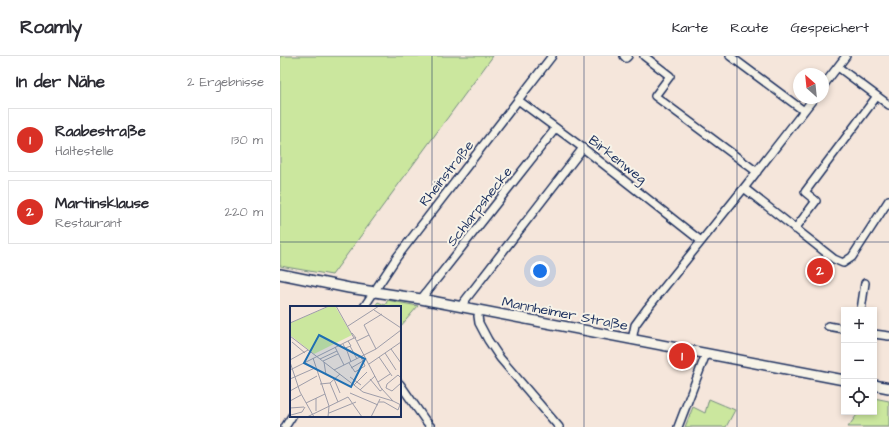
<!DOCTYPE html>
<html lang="de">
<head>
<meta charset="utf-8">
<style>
	:root { --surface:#fff; --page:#f2f2f3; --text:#2b2b33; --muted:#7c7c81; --line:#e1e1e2; --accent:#d93025 }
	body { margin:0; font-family:"Architects Daughter",sans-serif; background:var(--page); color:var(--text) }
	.controls { position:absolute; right:12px; bottom:12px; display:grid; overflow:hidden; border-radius:0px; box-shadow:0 2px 6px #0003 }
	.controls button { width:36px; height:36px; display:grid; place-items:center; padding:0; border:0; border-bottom:1px solid var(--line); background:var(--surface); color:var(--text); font:20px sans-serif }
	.compass { position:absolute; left:513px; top:12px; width:36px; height:36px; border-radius:50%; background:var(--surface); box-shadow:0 2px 6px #0003; rotate:333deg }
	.you { position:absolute; left:260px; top:215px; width:14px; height:14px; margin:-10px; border:3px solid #fff; border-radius:50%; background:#1a73e8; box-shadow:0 0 0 6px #1a73e833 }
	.badge { display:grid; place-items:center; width:26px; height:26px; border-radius:50%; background:var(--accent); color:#fff; font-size:13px; font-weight:700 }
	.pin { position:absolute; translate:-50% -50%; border:2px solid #fff; box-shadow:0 1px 4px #0006 }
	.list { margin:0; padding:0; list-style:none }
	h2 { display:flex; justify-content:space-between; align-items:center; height:52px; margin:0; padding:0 16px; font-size:17px }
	h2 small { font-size:13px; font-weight:400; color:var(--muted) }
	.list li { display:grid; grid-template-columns:26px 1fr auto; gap:12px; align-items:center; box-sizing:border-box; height:64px; margin:0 8px 8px; padding:0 8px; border:1px solid var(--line); border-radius:0px }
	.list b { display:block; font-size:15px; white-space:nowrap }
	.list p { margin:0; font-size:13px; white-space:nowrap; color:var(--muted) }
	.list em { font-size:13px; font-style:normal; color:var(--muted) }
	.icon { flex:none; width:22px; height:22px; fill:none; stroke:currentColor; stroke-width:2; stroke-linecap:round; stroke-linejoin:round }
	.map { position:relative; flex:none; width:609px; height:371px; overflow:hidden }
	header { display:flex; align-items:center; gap:24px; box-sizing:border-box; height:56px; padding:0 20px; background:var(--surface); border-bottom:1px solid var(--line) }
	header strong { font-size:19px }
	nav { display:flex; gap:22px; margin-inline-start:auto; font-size:14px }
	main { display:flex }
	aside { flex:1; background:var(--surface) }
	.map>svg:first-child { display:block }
	.green { fill:#cbe79e; stroke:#738b7e }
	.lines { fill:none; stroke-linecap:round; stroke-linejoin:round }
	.minor-casing { stroke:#1b2f5e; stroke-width:10 }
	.tertiary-casing { stroke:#1b2f5e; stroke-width:12 }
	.minor { stroke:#f7f3e8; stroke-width:7 }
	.tertiary { stroke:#f7f3e8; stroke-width:9 }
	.grid { fill:none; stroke:#1b2f5e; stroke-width:1; stroke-opacity:0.55 }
	.labels { text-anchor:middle; stroke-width:4; stroke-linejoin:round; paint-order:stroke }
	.street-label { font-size:14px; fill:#1b2f5e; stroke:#f7f3e8 }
	.inset-road { fill:none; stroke:#9e9da9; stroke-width:1 }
	.view { fill:#1f6fb2; fill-opacity:0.15; stroke:#1f6fb2; stroke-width:2 }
	.inset-edge { fill:none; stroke:#1b2f5e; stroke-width:2 }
</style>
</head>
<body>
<header>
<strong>Roamly</strong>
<nav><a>Karte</a><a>Route</a><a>Gespeichert</a></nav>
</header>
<main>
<aside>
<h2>In der Nähe<small>2 Ergebnisse</small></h2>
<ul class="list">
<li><span class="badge">1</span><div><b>Raabestraße</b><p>Haltestelle</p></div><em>130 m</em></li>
<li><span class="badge">2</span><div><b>Martinsklause</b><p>Restaurant</p></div><em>220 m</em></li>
</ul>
</aside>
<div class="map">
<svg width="609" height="371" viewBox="0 0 609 371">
	<rect width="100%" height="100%" fill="#f5e6db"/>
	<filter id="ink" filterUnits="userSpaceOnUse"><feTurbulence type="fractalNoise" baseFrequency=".025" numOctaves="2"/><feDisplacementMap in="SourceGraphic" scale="8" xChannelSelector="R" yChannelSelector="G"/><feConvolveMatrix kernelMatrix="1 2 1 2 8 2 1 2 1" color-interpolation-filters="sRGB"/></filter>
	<g filter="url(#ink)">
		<!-- green -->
		<path class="green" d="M0,0H213L52,219L0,210Z
			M108,244L112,245L138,250L120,271V251H94L98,246L105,249Z
			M594,342L609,345V371H568L579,356H594Z
			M429,343L455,354L446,371H405L413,351L425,357Z"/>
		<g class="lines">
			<defs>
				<path id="minor" d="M344,0L346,2L348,0
					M364,0L390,20L375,40L477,116
					M450,0L524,55
					M558,11L609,49
					M543,30L566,0
					M238,44L303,92L421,185
					M464,132L554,203L563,207L572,201L609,144
					M515,173L536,145L525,136L597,40
					M141,243L276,72
					M84,251L117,201L272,0
					M181,251L183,247L303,92
					M199,254L198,260L199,267L208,284L220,302L279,371
					M581,254L585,227
					M548,270L564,273
					M594,278L609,280
					M352,284L355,269L366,254L464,132L534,42
					M120,328L145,364L151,371
					M5,371L12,360
					M398,371L426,298"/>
				<path id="tertiary" d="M0,218L69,232L141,243L564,324
					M594,329L609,332"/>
			</defs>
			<!-- minor casing -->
			<use href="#minor" class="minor-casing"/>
			<!-- tertiary casing -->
			<use href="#tertiary" class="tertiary-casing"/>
			<!-- minor -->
			<use href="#minor" class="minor"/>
			<!-- tertiary -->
			<use href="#tertiary" class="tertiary"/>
		</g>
	</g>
	<!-- grid -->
	<path class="grid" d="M152,0V371M304,0V371M457,0V371M0,186H609"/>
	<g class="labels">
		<!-- street labels -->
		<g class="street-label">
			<text transform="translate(338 103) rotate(38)" y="5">Birkenweg</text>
			<text transform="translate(166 117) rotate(-52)" y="5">Rheinstraße</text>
			<text transform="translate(199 150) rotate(-52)" y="5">Schlarpshecke</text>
			<text transform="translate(285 257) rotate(11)" y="5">Mannheimer Straße</text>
		</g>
	</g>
	<!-- overview -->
	<g transform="translate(10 250)">
		<rect width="111" height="111" fill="#f5e6db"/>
		<path d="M40,0H45L62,29L24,48L0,29V17Z" fill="#cbe79e"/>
		<path class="inset-road" d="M46,0L64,32H66L62,27M84,4L111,22M0,17L39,0M58,20L89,0M0,30L73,86L103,95M65,32L91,82L103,95L111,99M67,35L79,29M2,36L15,47M53,38L55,42L61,40L58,35M60,40L67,53M45,41L54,59M56,42L61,56M86,43L74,19L92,8M101,43L111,57M95,47L106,64M89,51L102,70M23,52L39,100L38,111M30,53L47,45M0,54L18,44M33,55L48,48M0,56L10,86L24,111M34,56L36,69M59,57L65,66L75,60L71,51M79,58L111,36M61,62L73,55M0,64L64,32M44,64L86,43L111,24M60,71L71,79M0,73L25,62M44,73L50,87M80,73L90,85L93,83M88,76L100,68M40,77L48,96M30,78L40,77L50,68M64,79L77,66M96,82L97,78L108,69L111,72M96,82L102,85L111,77M70,84L85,70M0,85L27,70M60,87L88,99M0,95L11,89M89,96H94L108,104L111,96M16,97L35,88M0,102L14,101M26,105V92M0,106L1,109L12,106L15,101M39,107L66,96M17,111L58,91L72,111M81,111L90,93"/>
		<path class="view" d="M29,29L75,53L61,81L14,57Z"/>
		<rect width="111" height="111" class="inset-edge"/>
	</g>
</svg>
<div class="controls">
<button>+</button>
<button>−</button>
<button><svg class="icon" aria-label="locate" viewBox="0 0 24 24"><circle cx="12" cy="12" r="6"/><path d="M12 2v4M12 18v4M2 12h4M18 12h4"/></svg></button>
</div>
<svg class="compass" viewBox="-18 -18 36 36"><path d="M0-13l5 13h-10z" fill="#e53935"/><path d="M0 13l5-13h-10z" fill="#7c7c81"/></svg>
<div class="you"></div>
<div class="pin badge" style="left:402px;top:300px">1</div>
<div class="pin badge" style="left:540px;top:215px">2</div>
</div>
</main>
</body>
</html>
